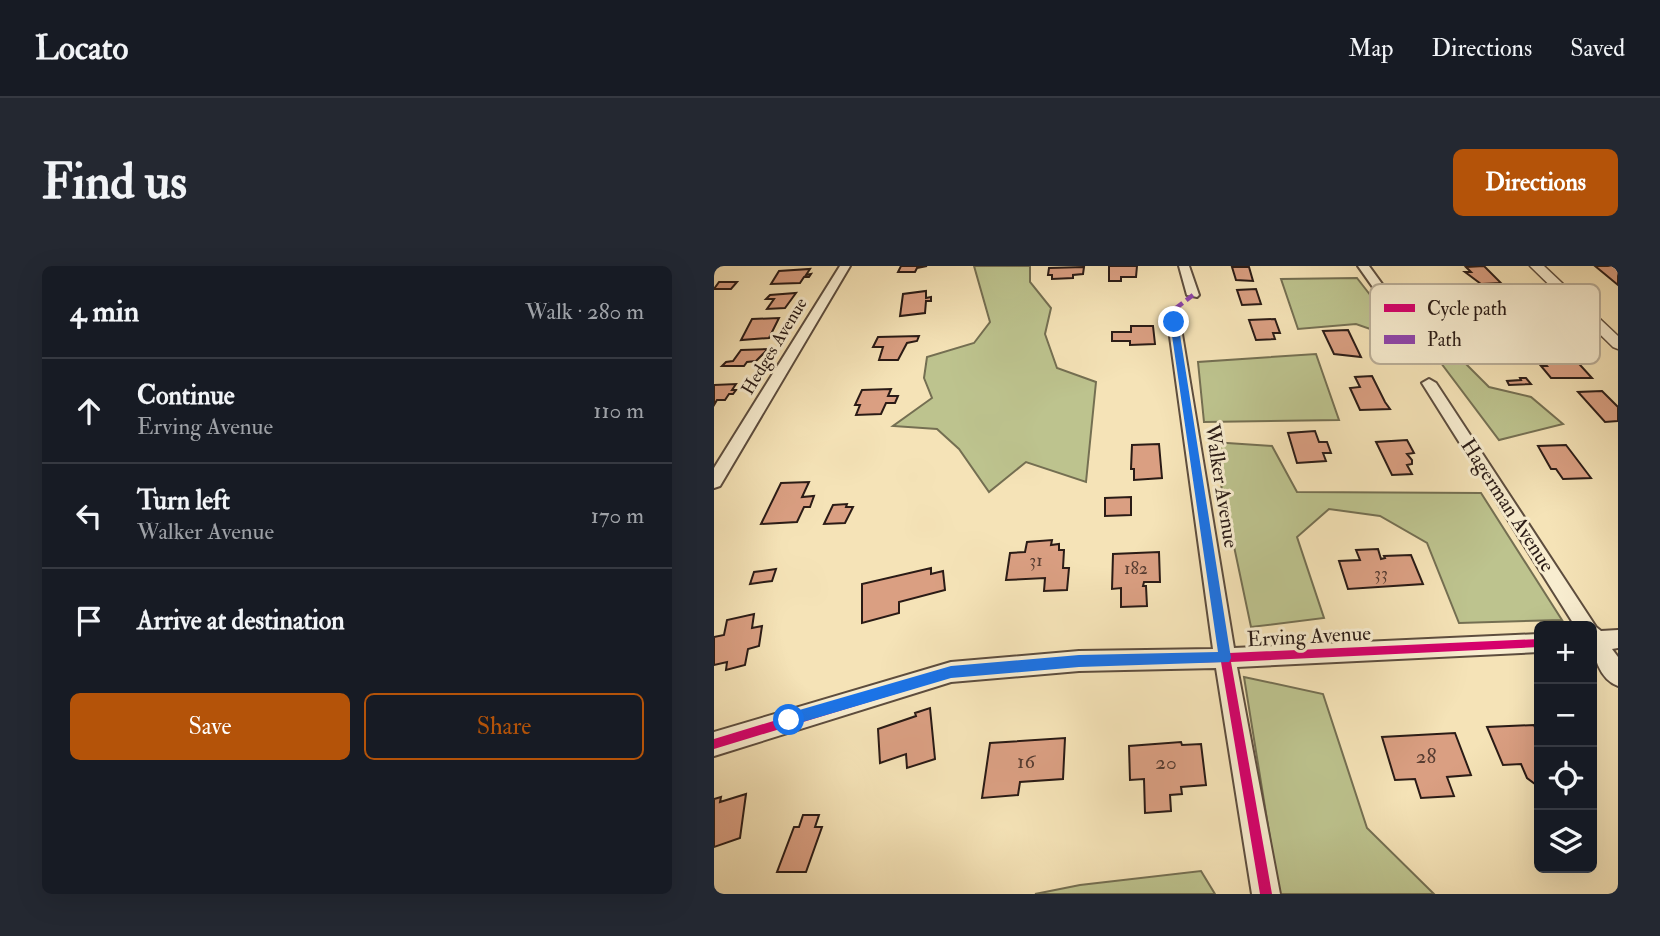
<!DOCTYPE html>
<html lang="en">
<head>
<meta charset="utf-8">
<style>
	:root { --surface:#171b24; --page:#242831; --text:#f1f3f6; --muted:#9ea1a6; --line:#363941; --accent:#b45309 }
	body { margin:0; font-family:"IM FELL Double Pica",serif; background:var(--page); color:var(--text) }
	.controls { position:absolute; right:21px; bottom:21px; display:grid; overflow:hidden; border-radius:10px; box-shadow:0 7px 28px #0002 }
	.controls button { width:63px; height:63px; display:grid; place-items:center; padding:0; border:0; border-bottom:2px solid var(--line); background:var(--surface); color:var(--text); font:35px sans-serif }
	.stop { position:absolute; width:21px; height:21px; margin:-16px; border:5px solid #1a73e8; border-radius:50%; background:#fff }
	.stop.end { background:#1a73e8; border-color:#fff; box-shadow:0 2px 7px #0008 }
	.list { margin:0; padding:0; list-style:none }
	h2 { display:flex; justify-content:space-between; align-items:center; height:91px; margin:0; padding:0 28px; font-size:30px }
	h2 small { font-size:23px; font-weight:400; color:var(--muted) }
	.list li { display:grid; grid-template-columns:46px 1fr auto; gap:21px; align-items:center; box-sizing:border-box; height:105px; padding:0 28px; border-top:2px solid var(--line) }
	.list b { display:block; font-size:26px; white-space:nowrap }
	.list p { margin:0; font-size:23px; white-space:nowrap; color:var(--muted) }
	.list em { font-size:23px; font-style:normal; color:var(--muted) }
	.actions { display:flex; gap:14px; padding:21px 28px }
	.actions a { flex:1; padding:16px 0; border:2px solid var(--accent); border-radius:10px; text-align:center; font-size:24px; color:var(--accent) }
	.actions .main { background:var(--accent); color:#fff }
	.icon { flex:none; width:38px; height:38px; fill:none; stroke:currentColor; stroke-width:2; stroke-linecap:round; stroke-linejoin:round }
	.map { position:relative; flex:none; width:904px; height:628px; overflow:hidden; border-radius:10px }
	header { display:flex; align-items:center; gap:42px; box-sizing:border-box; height:98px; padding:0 35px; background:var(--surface); border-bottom:2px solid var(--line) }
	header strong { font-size:33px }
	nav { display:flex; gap:38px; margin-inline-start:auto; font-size:24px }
	.intro { display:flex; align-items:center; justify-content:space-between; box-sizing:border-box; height:168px; padding:0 42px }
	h1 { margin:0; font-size:49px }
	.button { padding:18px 32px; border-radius:10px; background:var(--accent); color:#fff; font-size:24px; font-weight:700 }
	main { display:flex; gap:42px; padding:0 42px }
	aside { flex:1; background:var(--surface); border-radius:10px; box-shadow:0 7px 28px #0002 }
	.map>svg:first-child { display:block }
	.green { fill:#bdc38e; stroke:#746f52; stroke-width:2 }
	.building { fill:#da9f82; stroke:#2a1b16; stroke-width:2 }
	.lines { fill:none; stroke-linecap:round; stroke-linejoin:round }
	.minor-casing { stroke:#5d4d3e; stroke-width:4 }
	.tertiary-casing { stroke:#5d4d3e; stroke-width:3 }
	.minor { fill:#f8edd0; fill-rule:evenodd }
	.tertiary { fill:#f8edd0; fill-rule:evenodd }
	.quiet { stroke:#8e44ad; stroke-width:4.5; stroke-dasharray:9 4.5; stroke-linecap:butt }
	.cycleway-casing { stroke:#f8edd0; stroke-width:4 }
	.cycleway { fill:#d6006c; fill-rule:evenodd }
	.route { fill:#1a73e8 }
	.labels { text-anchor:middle; stroke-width:6; stroke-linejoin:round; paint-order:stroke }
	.far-street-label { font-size:18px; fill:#2a1b16; stroke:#f8edd0 }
	.number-label { font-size:18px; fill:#563c31 }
	.street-label { font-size:21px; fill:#2a1b16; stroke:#f8edd0 }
	.near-number-label { font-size:21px; fill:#563c31 }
	.key { fill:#f8edd0; stroke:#baae98; stroke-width:2 }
	.key-label { font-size:19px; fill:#2a1b16 }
</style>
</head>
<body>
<header>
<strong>Locato</strong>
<nav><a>Map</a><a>Directions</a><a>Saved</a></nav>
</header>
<div class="intro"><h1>Find us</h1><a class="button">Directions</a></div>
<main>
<aside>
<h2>4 min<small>Walk · 280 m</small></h2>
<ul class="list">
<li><svg class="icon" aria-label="ahead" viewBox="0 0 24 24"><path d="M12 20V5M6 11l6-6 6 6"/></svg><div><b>Continue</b><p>Erving Avenue</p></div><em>110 m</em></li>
<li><svg class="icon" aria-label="left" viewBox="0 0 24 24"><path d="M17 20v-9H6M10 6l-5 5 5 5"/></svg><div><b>Turn left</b><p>Walker Avenue</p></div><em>170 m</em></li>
<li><svg class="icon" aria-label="arrive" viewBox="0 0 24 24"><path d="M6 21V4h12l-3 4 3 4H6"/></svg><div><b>Arrive at destination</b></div></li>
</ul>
<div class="actions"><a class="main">Save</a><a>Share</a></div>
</aside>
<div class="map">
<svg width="904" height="628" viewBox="0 0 904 628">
	<rect width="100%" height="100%" fill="#f5e3b7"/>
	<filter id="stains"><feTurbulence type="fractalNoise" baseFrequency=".00286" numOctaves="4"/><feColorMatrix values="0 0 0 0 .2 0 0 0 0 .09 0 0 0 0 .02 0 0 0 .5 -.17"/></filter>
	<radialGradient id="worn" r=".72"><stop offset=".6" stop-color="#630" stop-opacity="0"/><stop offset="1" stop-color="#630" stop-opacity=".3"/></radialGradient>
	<!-- green -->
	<path class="green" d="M260,0H316V16L337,42L331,68L343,102L382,116L372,216L312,196L275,226L245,183L223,163L179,160L218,132L210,112L213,91L260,77L276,56Z
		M643,12L688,70L679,71L642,58L584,63L567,13Z
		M602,88L625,154L490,156L484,96Z
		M727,97H751L775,121L817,131L849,158L785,174Z
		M498,176L558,180L583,226L767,227L848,354L745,357L713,277L666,250L615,243L583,271L610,352L537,361Z
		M530,411L609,428L653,562L720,628H565Z
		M487,605L501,628H321L366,619Z"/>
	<!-- building -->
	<path class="building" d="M187,0H213L203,2L201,6H184Z
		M395,0H423L422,11H407V15H395Z
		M770,0L787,17L767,18L751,6H757L752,1Z
		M881,0H904V19Z
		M370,1L369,8L359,9V12L338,13V9H334L335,2Z
		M518,1H535L539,15L522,14Z
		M96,3L92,9L97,8L95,11H90L86,17L57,18L65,5Z
		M5,16H23L17,23H0Z
		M542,23L547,38L528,39L523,24Z
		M212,25V32L217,31V35H212L211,47L186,50L189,28Z
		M82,27L71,42L53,43L60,33H52L56,29Z
		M65,52L55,72L27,74L38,53Z
		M561,53L566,67H559L561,73L542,74L535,54Z
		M417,60H439L441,78L416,79V75H398V66H417Z
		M634,64L647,91L620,88L609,65Z
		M837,69L845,78H851L861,89H857L878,112H837L827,100H833L825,90H831L810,71Z
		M205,70L203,75L193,77L184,94H165L169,81H159L164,71Z
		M54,83L42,95L33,96L30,100H8L12,96L19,95L27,84Z
		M658,110L671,136L676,143L646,144L636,122L646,121L641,111Z
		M806,112H812L817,118L795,119L793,115L807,114Z
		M22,118L18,124H22L19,128H15L11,134H3L0,139V119Z
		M177,123L174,130H184L181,137H172L167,148L142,149L146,139H141L148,124Z
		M888,125L904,141V155L891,156L864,126Z
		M601,165L605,176H613L617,187H609L612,195L583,197L574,167Z
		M693,174L700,187L693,188L698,194V198L693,199L698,208L678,209L662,176Z
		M445,178L448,212L420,214V203H417L418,179Z
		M852,179L877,212L849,213L842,203H837L824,180Z
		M95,216L88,231L100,230L96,241H90L83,256L47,258L67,217Z
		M417,231V249L391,250V232Z
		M133,238L132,241H139L131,257L110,258L119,239Z
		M338,274L337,279L345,278V284H350L349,302H355L353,324L330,325L331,312L292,314L296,287L311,286L313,276Z
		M664,283L667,293L671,292L670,290L697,289L709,318L634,323L625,295L646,294L642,284Z
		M445,286L446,316H430L429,320H432L433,340L407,341V322L398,323L399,288Z
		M217,302V308L229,305L231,324L185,336V347L148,357V318Z
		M62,303L58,315L36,318L40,306Z
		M40,348L38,362L48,360L45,380L34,383L31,399L12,404L13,396L0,399V371L10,369L13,354Z
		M216,442L221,493L193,502L192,488L166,497L164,463L202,450L201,447Z
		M820,459L825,471V521L813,512L807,498L789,499L773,461Z
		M741,467L757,509L733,511L740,530L707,532L701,513L681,514L668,471Z
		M351,472L349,513L306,516L304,529L268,532L276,477Z
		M467,476L468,479L487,478L492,519L467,521L468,528L456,529L457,545L431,547L430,513L416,514L415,480Z
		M32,528L26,572L0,581V533L7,531L6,536Z
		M89,549H105L101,561H108L92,606H63L80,561H85Z"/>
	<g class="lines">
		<defs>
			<path id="minor" d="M126,0H136L6,220L0,222V202Z
				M465,0H475L485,29L483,31L473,29Z
				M644,0H655L697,58L695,61H687Z
				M460,52L466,56L520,382L825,368V386L523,401L566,628H538L502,402L365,405L237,416L0,490V466L237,396L365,385L499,383L454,56Z
				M715,113L722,117L882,361L887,365L904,364V382L898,383L904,391V420C881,411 878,381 878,360H861L708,117Z"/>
			<path id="tertiary" d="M816,0H830L904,70V83L899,81Z"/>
		</defs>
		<!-- minor casing -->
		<use href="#minor" class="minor-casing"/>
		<!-- tertiary casing -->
		<use href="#tertiary" class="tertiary-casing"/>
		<!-- minor -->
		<use href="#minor" class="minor"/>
		<!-- tertiary -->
		<use href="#tertiary" class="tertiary"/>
		<!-- quiet -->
		<path class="quiet" d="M460,56L462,42L479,29"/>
		<defs>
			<path id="cycleway" d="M460,54L463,56L515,387L825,373V381L517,396L558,628H546L507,396L365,399L237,411L0,483V473L237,401L365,391L506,388L457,56Z"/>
		</defs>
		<!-- cycleway casing -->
		<use href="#cycleway" class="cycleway-casing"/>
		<!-- cycleway -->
		<use href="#cycleway" class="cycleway"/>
	</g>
	<!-- route -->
	<path class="route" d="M460,54L464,56L517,392L515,396L365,401L237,412L75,460L70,458L68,454L75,447L237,400L365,389L504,386L456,56Z"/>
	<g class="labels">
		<!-- far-street labels -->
		<g class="far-street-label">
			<text transform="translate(60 80) rotate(-59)" y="6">Hedges Avenue</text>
		</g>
		<!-- number labels -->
		<g class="number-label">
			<text x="322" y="300">31</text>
			<text x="422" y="308">182</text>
			<text x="667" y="313">33</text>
		</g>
		<!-- street labels -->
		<g class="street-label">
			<text transform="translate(508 220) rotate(81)" y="7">Walker Avenue</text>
			<text transform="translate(794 239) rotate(57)" y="7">Hagerman Avenue</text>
			<text transform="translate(595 370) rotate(-3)" y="7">Erving Avenue</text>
		</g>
		<!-- near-number labels -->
		<g class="near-number-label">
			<text x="712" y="497">28</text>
			<text x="312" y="502">16</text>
			<text x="452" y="503">20</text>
		</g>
	</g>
	<!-- legend -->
	<rect x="656" y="18" width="230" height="80" rx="10" class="key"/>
	<rect x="670" y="38" width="31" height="8" fill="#d6006c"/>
	<rect x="670" y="69" width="31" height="9" fill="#8e44ad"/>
	<g class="key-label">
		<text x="713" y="49">Cycle path</text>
		<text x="713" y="80">Path</text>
	</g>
	<rect width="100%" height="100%" filter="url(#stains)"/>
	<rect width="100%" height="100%" fill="url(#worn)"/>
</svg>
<div class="controls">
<button>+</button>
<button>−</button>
<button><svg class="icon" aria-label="locate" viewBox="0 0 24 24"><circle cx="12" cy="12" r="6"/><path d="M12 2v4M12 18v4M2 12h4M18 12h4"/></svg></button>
<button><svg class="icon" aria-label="layers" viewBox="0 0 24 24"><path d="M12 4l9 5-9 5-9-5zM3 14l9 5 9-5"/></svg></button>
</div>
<div class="stop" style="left:75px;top:454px"></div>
<div class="stop end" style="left:460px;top:56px"></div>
</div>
</main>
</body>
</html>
